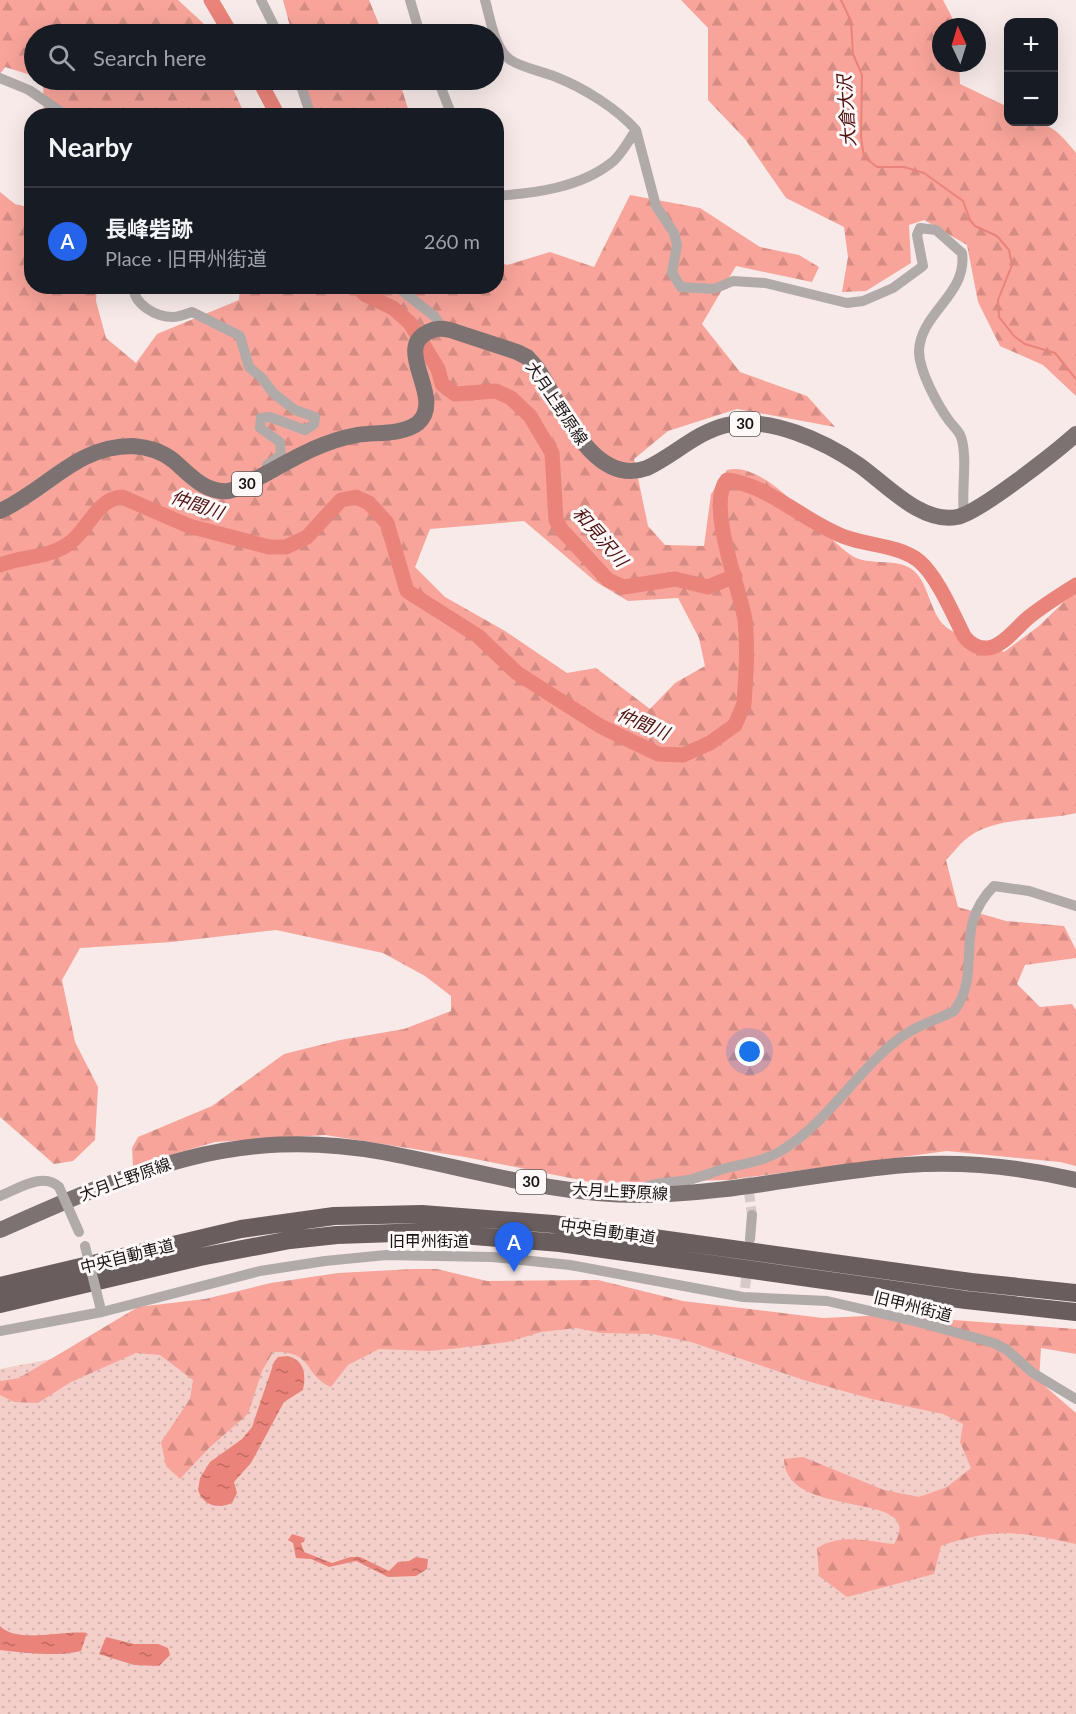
<!DOCTYPE html>
<html lang="en">
<head>
<meta charset="utf-8">
<style>
	:root { --surface:#171b24; --page:#242831; --text:#f1f3f6; --muted:#9ea1a6; --line:#363941; --accent:#2563eb }
	body { margin:0; font-family:Lato,"Noto Sans JP",sans-serif; background:var(--page); color:var(--text) }
	.controls { position:absolute; right:18px; top:18px; display:grid; overflow:hidden; border-radius:12px; box-shadow:0 6px 24px #0002 }
	.controls button { width:54px; height:54px; display:grid; place-items:center; padding:0; border:0; border-bottom:2px solid var(--line); background:var(--surface); color:var(--text); font:30px sans-serif }
	.compass { position:absolute; left:932px; top:18px; width:54px; height:54px; border-radius:50%; background:var(--surface); box-shadow:0 6px 24px #0002; rotate:356deg }
	.you { position:absolute; left:750px; top:1052px; width:21px; height:21px; margin:-15px; border:4px solid #fff; border-radius:50%; background:#1a73e8; box-shadow:0 0 0 9px #1a73e833 }
	.badge { display:grid; place-items:center; width:39px; height:39px; border-radius:50%; background:var(--accent); color:#fff; font-size:20px; font-weight:700 }
	.pin { position:absolute; translate:-50% -50px; filter:drop-shadow(0 2px 3px #0008) }
	.pin::after { content:''; position:absolute; top:32px; width:21px; height:18px; background:inherit; clip-path:polygon(0 0,100% 0,50% 100%) }
	.list { margin:0; padding:0; list-style:none }
	h2 { display:flex; justify-content:space-between; align-items:center; height:78px; margin:0; padding:0 24px; font-size:26px }
	h2 small { font-size:20px; font-weight:400; color:var(--muted) }
	.list li { display:grid; grid-template-columns:39px 1fr auto; gap:18px; align-items:center; box-sizing:border-box; height:108px; padding:0 24px; border-top:2px solid var(--line) }
	.list b { display:block; font-size:22px; white-space:nowrap }
	.list p { margin:0; font-size:20px; white-space:nowrap; color:var(--muted) }
	.list em { font-size:20px; font-style:normal; color:var(--muted) }
	.icon { flex:none; width:33px; height:33px; fill:none; stroke:currentColor; stroke-width:2; stroke-linecap:round; stroke-linejoin:round }
	.map { position:relative; flex:none; width:1076px; height:1714px; overflow:hidden }
	.search { position:absolute; background:var(--surface); box-shadow:0 6px 24px #0002; left:24px; top:24px; width:480px; height:66px; display:flex; align-items:center; gap:15px; box-sizing:border-box; padding:0 21px; border-radius:33px; color:var(--muted); font-size:22px }
	.panel { position:absolute; background:var(--surface); box-shadow:0 6px 24px #0002; left:24px; top:108px; width:480px; height:186px; border-radius:24px }
	.map>svg:first-child { display:block }
	.grass { fill:url(#grass-dots) }
	.forest { fill:url(#forest-firs); fill-rule:evenodd }
	.water { fill:url(#water-ripples) }
	.lines { fill:none; stroke-linecap:round; stroke-linejoin:round }
	.stream { stroke:#ea8379; stroke-width:2 }
	.river { stroke:#ea8379; stroke-width:15 }
	.minor-tunnel { stroke:#d6cac8; stroke-width:10; stroke-dasharray:10 5; stroke-linecap:butt }
	.minor { stroke:#b0aaa9; stroke-width:10 }
	.primary { stroke:#7c7271; stroke-width:16 }
	.motorway { stroke:#695e5d; stroke-width:18 }
	.minor-bridge { stroke:#b0aaa9; stroke-width:10 }
	.labels { text-anchor:middle; stroke-width:6; stroke-linejoin:round; paint-order:stroke }
	.shield { fill:#fff9f9; stroke:#5d5958; stroke-width:1.5 }
	.shield-label { font-size:15px; font-weight:bold; fill:#181413 }
	.street-label { font-size:16px; fill:#181413; stroke:#fff9f9 }
	.water-label { font-size:18px; font-style:italic; fill:#50110e; stroke:#fff9f9 }
</style>
</head>
<body>
<div class="map">
<svg width="1076" height="1714" viewBox="0 0 1076 1714">
	<defs>
		<pattern id="grass-dots" width="8" height="8" patternUnits="userSpaceOnUse" patternTransform="scale(1.5)"><rect width="8" height="8" fill="#f4cfca"/><path d="M2 2h.1M6 6h.1" fill="none" stroke="#d0b1ad" stroke-width="1.8" stroke-linecap="round"/></pattern>
		<pattern id="forest-firs" width="22" height="20" patternUnits="userSpaceOnUse" patternTransform="scale(1.5)"><rect width="22" height="20" fill="#f8a49a"/><path d="M5 1l3.5 6h-7zM16 11l3.5 6h-7z" fill="#d48c84"/></pattern>
		<pattern id="water-ripples" width="26" height="14" patternUnits="userSpaceOnUse" patternTransform="scale(1.5)"><rect width="26" height="14" fill="#ea8379"/><path d="M2 4q2-2 4 0t4 0M15 11q2-2 4 0t4 0" fill="none" stroke="#bd6a62"/></pattern>
	</defs>
	<rect width="100%" height="100%" fill="#f7eae8"/>
	<!-- grass -->
	<path class="grass" d="M601,1303L1076,1413V1714H0V1369L326,1305Z"/>
	<!-- forest -->
	<path class="forest" d="M0,0H178L203,23L208,34H34V76L5,67L0,74Z
		M283,0H369L383,34H292Z
		M681,0H943L957,27H941V63H959L960,84L1008,107V122C1047,122 1052,123 1076,153V396L1043,365L1000,346L978,302L967,245L924,220L909,225L911,263L866,291L842,292L848,257L844,227L786,198L745,139L708,100V28Z
		M43,80H229L245,115H44Z
		M303,80H399L410,115H313Z
		M0,192L15,204L31,208L32,286L97,287L96,301L106,338L136,363L157,334L239,300L240,287L496,286L497,261L507,265L550,252L594,267L630,195L700,208L760,247L799,255L819,267L812,282L736,266L702,324L740,372L807,396L835,427L737,409L668,431L634,459L648,526L665,545L704,546L711,494L727,470C766,459 821,535 851,555C869,568 901,555 917,574C928,586 932,616 945,626C954,635 990,646 1004,652L1039,626L1076,590V813C1044,821 997,816 970,836C961,842 954,852 946,860L958,907L1006,921L1064,926L1076,950V958L1025,965L1017,984L1040,1007L1072,1004L1076,1010V1166L1060,1162L947,1151L728,1180L595,1183L465,1157L325,1135L215,1142L133,1166L132,1148L138,1137L212,1106L284,1054L340,1040L404,1029L451,1011V996L425,976L383,953L276,930L172,942L80,948L62,980L75,1042L98,1087L95,1140L73,1161L54,1164L0,1117ZM524,521L596,582L628,601L678,598L699,638L705,666L675,683L650,709L596,668L567,673L505,631L445,597L415,567L430,529Z
		M413,1269H437L487,1281L598,1280L683,1301L823,1318L887,1315L1076,1329V1354L1041,1348L1039,1381L1076,1413V1544C1021,1532 996,1527 941,1546L934,1574L847,1597L819,1576L817,1548C842,1533 866,1541 894,1544C929,1488 785,1522 784,1459L803,1457L884,1490L919,1497L947,1487L971,1468L960,1442L963,1424L943,1414L872,1399L804,1380L691,1342L652,1334L601,1333L576,1328L541,1332L508,1342L459,1348L429,1351L379,1349L348,1365L331,1387C302,1374 315,1351 273,1352L262,1371L248,1414L209,1448L180,1479L166,1466L161,1442L190,1399L193,1380L160,1355L136,1353L71,1382L38,1403L14,1402L0,1395V1381L19,1378L138,1307L205,1299L271,1283L338,1273Z"/>
	<!-- water -->
	<path class="water" d="M288,1356C305,1361 306,1374 303,1390L284,1402L251,1463L234,1482L237,1493L232,1503C218,1509 203,1506 198,1490L200,1478L210,1462L242,1439L252,1427L274,1362L278,1357Z
		M292,1534L305,1538L304,1542L301,1543L304,1552L332,1563L350,1557H360L389,1571L398,1562L409,1561L416,1557L428,1559L427,1569L416,1576L388,1577L356,1561L329,1567L311,1559L296,1558L293,1543L288,1540Z
		M0,1626C17,1644 62,1630 87,1633L81,1651C55,1657 27,1653 0,1650Z
		M106,1637L134,1644H158L168,1648L170,1655L159,1666L134,1665L99,1654Z"/>
	<g class="lines">
		<!-- stream -->
		<path class="stream" d="M841,0L851,21L853,54L862,75L861,137L864,157L877,167H904L924,173L963,201L970,220L975,226L997,236L1009,250L1012,265L998,300L999,317L1014,336L1025,344L1055,353L1076,379"/>
		<!-- river -->
		<path class="river" d="M211,0L231,34
			M259,80L278,116
			M356,286L366,295L393,308L410,323L438,369L442,384L448,389L455,394L496,391L511,398L530,416L552,453L556,520L561,529L608,580L624,587L675,579L708,587L735,576
			M0,565C25,555 49,559 71,542C89,528 97,499 122,497L189,526L269,547H286L307,537L341,500L356,497L369,503L387,523L407,591L478,636L517,673L600,726L658,754L683,755L710,743L735,725L744,704C746,676 748,648 745,620C740,589 706,504 727,480C771,486 804,522 845,537C869,546 899,545 919,561C937,576 953,614 964,636C969,643 978,649 988,648C1003,646 1017,627 1029,617C1044,605 1060,595 1076,585"/>
		<!-- minor-tunnel -->
		<path class="minor-tunnel" d="M747,1177L752,1215
			M745,1288L750,1246"/>
		<!-- minor -->
		<path class="minor" d="M261,0L278,34
			M410,0L420,34
			M485,0C490,17 494,47 509,59C521,68 542,71 556,77C584,88 616,108 636,130L656,206L674,233L677,245L672,273L681,287L714,289L733,281L765,283L847,303L863,301L893,288L923,266L917,235L920,228L936,230L962,253C968,294 920,313 919,351C919,371 938,406 950,422C954,427 959,431 961,437C968,457 961,492 964,515
			M0,78L29,90L67,116
			M299,80L311,116
			M438,80L452,116
			M496,196C535,193 579,188 611,163C621,156 628,141 636,130
			M133,286C134,305 156,317 173,317C179,317 186,314 192,312L240,336L249,367L262,378L273,393L295,410L315,417L314,424L305,430L270,417L261,418L260,428L280,442L281,455L267,465
			M396,286L434,316L443,328
			M632,1193C654,1181 665,1184 688,1180C700,1178 712,1172 723,1169C742,1164 761,1162 779,1152C824,1126 852,1078 891,1045C912,1026 931,1023 954,1011C984,971 951,929 994,886L1029,891L1076,906
			M0,1196C16,1190 43,1171 59,1187
			M750,1239L752,1215
			M0,1331L102,1312L260,1271L325,1261L386,1255L492,1257L570,1265L743,1297L827,1301L918,1322L994,1343L1007,1350L1033,1373L1076,1399"/>
		<!-- primary -->
		<path class="primary" d="M0,511C48,489 76,446 132,446C148,447 162,451 174,461C190,475 205,493 228,491C242,489 257,478 269,472C298,456 324,441 357,435C375,432 403,435 418,423C446,398 392,349 428,332C436,328 441,328 450,330L517,352L527,357L537,368C561,405 593,488 647,468C675,455 696,432 727,425C770,416 824,441 859,465C886,484 921,524 957,517C979,513 1057,451 1076,434
			M0,1230C131,1172 234,1125 382,1152C468,1168 555,1196 643,1195C732,1194 818,1172 906,1165C963,1161 1021,1167 1076,1180"/>
		<!-- motorway -->
		<path class="motorway" d="M0,1286L241,1229L334,1216L422,1214L553,1224L971,1282L1076,1293
			M0,1304L200,1257L290,1240L337,1235L425,1232L560,1243L966,1300L1076,1312"/>
		<!-- minor-bridge -->
		<path class="minor-bridge" d="M59,1187L79,1232
			M85,1246L100,1306"/>
	</g>
	<g class="labels">
		<!-- shield labels -->
		<g class="shield">
			<rect x="730" y="412" width="30" height="24" rx="4.5"/>
			<rect x="232" y="472" width="30" height="24" rx="4.5"/>
			<rect x="516" y="1170" width="30" height="24" rx="4.5"/>
		</g>
		<g class="shield-label">
			<text x="745" y="429">30</text>
			<text x="247" y="489">30</text>
			<text x="531" y="1187">30</text>
		</g>
		<!-- street labels -->
		<g class="street-label">
			<text transform="translate(557 403) rotate(56)" y="6">大月上野原線</text>
			<text transform="translate(125 1179) rotate(-20)" y="6">大月上野原線</text>
			<text transform="translate(620 1191) rotate(3)" y="6">大月上野原線</text>
			<text transform="translate(608 1231) rotate(8)" y="6">中央自動車道</text>
			<text x="429" y="1247">旧甲州街道</text>
			<text transform="translate(127 1256) rotate(-14)" y="6">中央自動車道</text>
			<text transform="translate(913 1306) rotate(14)" y="6">旧甲州街道</text>
		</g>
		<!-- water labels -->
		<g class="water-label">
			<text transform="translate(847 111) rotate(-94)" y="6">大倉大沢</text>
			<text transform="translate(197 505) rotate(19)" y="6">仲間川</text>
			<text transform="translate(600 537) rotate(49)" y="6">和見沢川</text>
			<text transform="translate(643 724) rotate(23)" y="6">仲間川</text>
		</g>
	</g>
</svg>
<div class="controls">
<button>+</button>
<button>−</button>
</div>
<svg class="compass" viewBox="-18 -18 36 36"><path d="M0-13l5 13h-10z" fill="#e53935"/><path d="M0 13l5-13h-10z" fill="#9ea1a6"/></svg>
<div class="you"></div>
<div class="pin badge" style="left:514px;top:1272px">A</div>
<div class="search"><svg class="icon" aria-label="search" viewBox="0 0 24 24"><circle cx="10" cy="10" r="6"/><path d="M15 15l6 6"/></svg>Search here</div>
<section class="panel">
<h2>Nearby<small></small></h2>
<ul class="list">
<li><span class="badge">A</span><div><b>長峰砦跡</b><p>Place · 旧甲州街道</p></div><em>260 m</em></li>
</ul>
</section>
</div>
</body>
</html>
